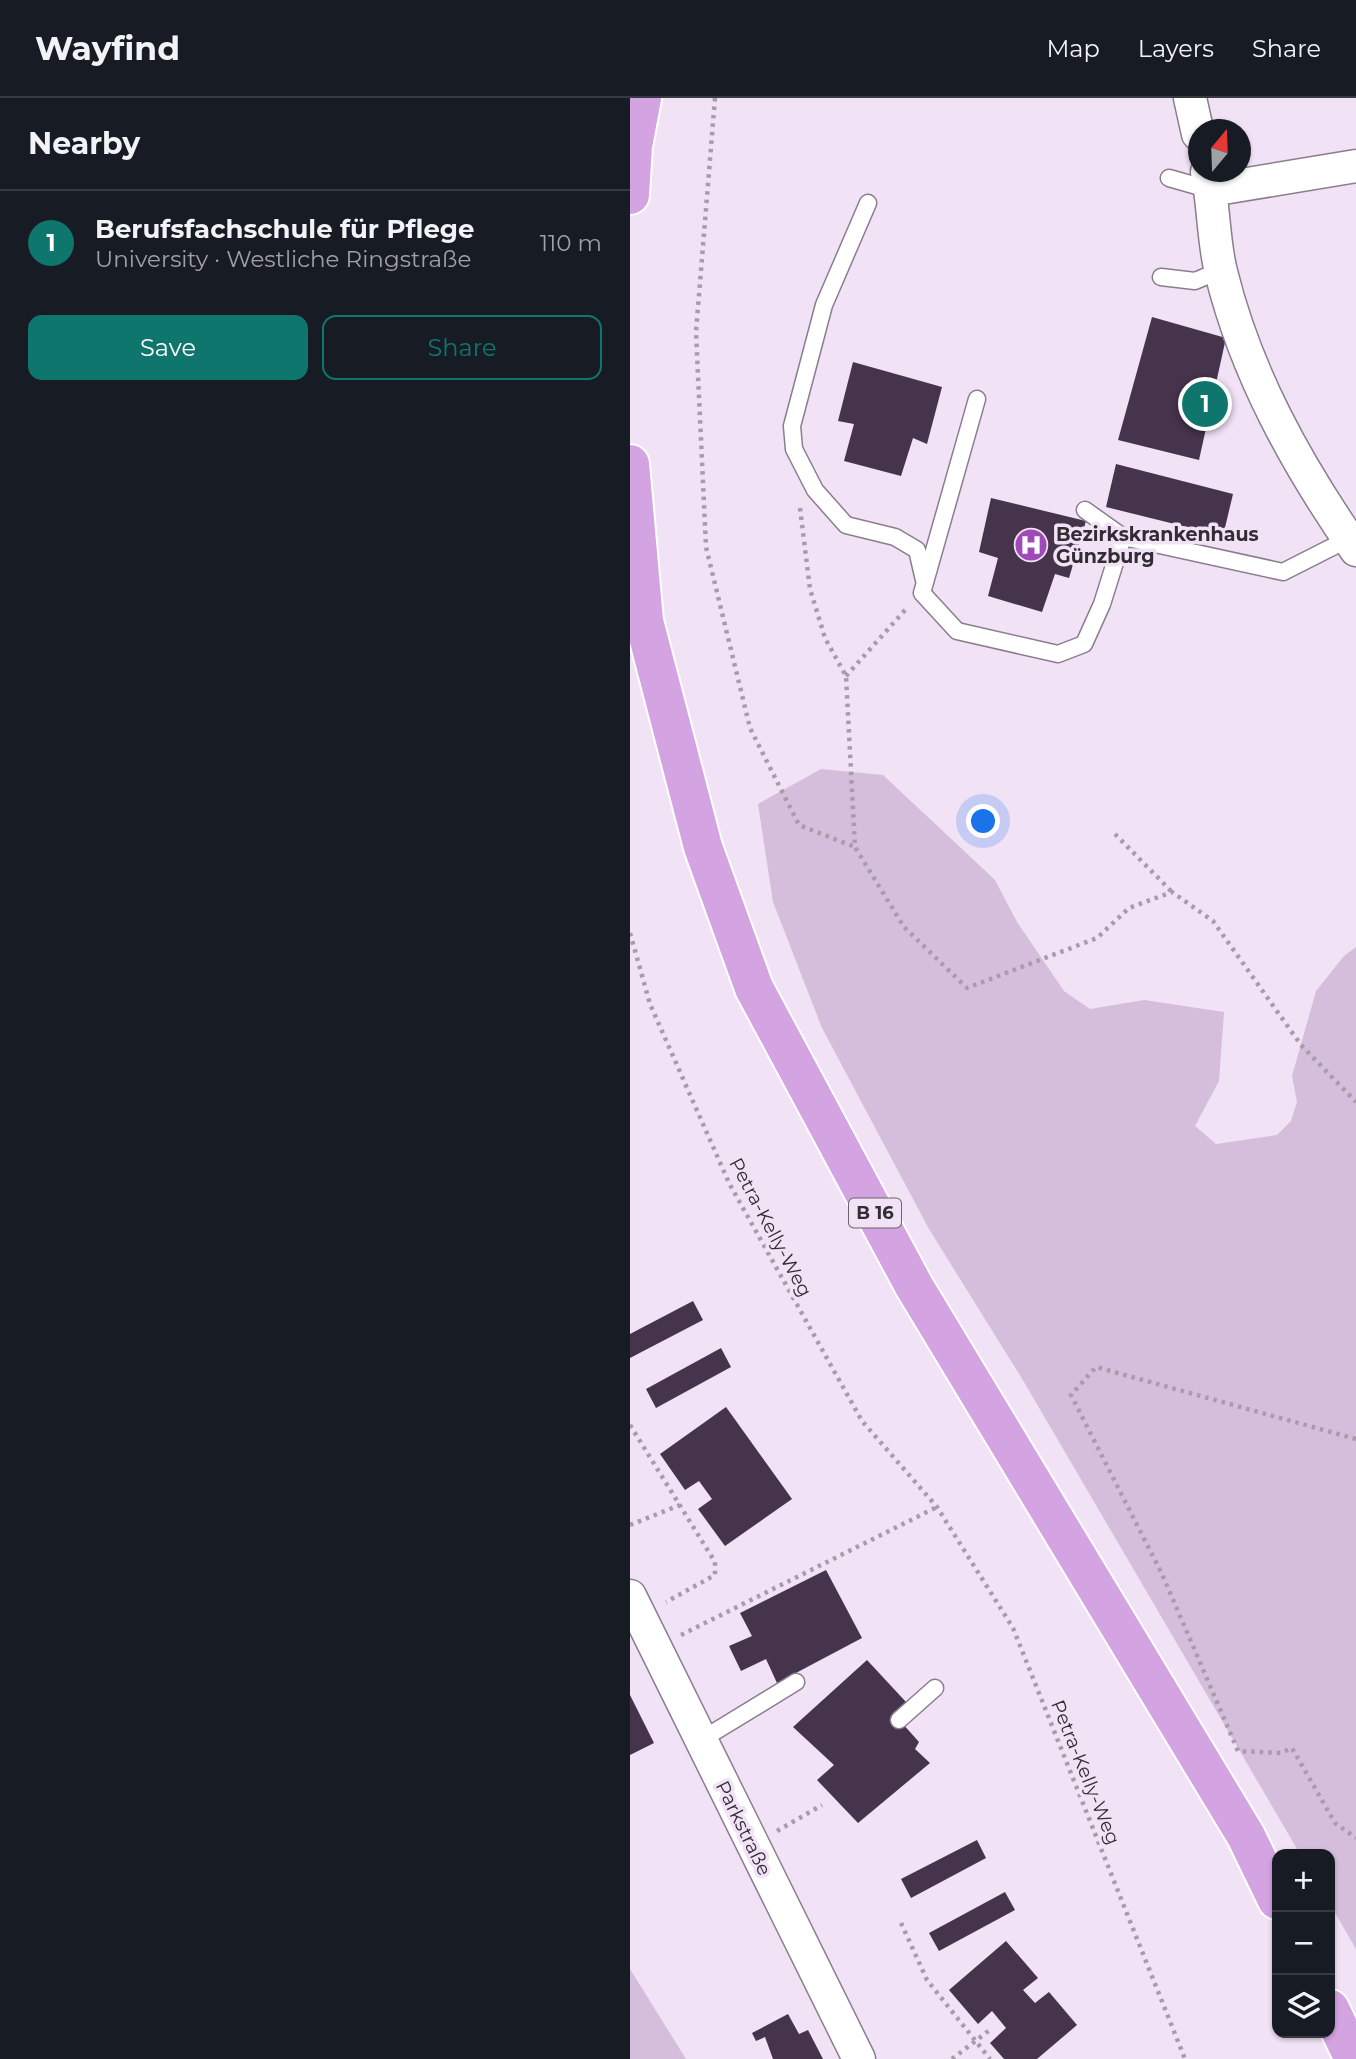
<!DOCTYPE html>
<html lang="en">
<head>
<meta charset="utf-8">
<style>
	:root { --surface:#171b24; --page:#20242c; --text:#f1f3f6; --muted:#9ea1a6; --line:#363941; --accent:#0f766e }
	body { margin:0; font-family:Montserrat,sans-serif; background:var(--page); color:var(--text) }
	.controls { position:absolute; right:21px; bottom:21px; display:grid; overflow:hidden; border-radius:14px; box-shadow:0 2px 5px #0004 }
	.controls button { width:63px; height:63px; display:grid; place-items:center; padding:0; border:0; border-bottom:2px solid var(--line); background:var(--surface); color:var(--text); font:35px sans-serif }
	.compass { position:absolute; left:558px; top:21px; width:63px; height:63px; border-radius:50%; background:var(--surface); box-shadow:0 2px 5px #0004; rotate:19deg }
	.you { position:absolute; left:354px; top:724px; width:24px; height:24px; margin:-18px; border:5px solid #fff; border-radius:50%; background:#1a73e8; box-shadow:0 0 0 10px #1a73e833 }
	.badge { display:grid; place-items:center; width:46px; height:46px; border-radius:50%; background:var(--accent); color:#fff; font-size:23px; font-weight:700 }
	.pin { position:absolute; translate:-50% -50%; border:4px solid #fff; box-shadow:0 2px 7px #0006 }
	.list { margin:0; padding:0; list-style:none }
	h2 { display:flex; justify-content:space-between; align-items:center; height:91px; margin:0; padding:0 28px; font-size:30px }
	h2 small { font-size:23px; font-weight:400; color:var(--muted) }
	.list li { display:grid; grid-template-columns:46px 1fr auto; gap:21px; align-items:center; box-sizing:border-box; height:105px; padding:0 28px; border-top:2px solid var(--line) }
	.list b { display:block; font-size:26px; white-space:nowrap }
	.list p { margin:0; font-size:23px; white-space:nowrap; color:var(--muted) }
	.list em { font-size:23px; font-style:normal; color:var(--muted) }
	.actions { display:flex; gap:14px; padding:21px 28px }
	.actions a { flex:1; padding:16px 0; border:2px solid var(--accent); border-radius:14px; text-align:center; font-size:24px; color:var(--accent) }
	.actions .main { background:var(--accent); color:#fff }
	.icon { flex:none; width:38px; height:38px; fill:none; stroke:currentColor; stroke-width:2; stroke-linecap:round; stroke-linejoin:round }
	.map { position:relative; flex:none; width:726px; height:1961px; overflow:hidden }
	header { display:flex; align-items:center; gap:42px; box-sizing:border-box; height:98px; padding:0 35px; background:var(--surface); border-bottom:2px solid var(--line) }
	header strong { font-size:33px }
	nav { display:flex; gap:38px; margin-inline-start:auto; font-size:24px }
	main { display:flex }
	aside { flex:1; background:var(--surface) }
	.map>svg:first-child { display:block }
	.green { fill:#d5bedb }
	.building { fill:#46334c }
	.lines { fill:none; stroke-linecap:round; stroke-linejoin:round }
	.service-casing { stroke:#8b7d8f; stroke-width:19 }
	.minor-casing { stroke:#8b7d8f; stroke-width:35 }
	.primary-casing { stroke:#fff; stroke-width:42 }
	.path { stroke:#a89cab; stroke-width:4.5; stroke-dasharray:3.5 5; stroke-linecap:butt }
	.service { stroke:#fff; stroke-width:16 }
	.minor { stroke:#fff; stroke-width:32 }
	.primary { stroke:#d4a4e2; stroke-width:38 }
	.labels { text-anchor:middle; stroke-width:7; stroke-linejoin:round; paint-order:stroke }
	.shield { fill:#f1e2f5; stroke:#6b636d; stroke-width:2 }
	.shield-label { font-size:18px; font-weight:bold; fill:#322c33 }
	.poi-label { font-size:19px; font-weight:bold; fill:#322c33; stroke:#f1e2f5; text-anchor:start }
	.street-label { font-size:19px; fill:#322c33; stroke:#f1e2f5 }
</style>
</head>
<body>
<header>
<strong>Wayfind</strong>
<nav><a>Map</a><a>Layers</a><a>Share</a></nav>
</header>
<main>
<aside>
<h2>Nearby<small></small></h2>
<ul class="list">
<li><span class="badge">1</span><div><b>Berufsfachschule für Pflege</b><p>University · Westliche Ringstraße</p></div><em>110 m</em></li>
</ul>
<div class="actions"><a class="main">Save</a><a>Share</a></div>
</aside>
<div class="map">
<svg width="726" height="1961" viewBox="0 0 726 1961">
	<rect width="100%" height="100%" fill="#f1e2f5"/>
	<!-- green -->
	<path class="green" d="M191,671L253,677L365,782L387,824L434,893L460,911L514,902L594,914L589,983L565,1028L586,1046L647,1037L661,1023L667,1004L662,978L686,893L714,858L726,849V1851L700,1806V1756H670L394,1284L299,1131L192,930L143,804L128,706Z
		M0,1871L56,1961H0Z"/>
	<!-- building -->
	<path class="building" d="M522,219L596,240L569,362L488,342Z
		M223,264L312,289L297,346L283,340L271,378L214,363L224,326L208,323Z
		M486,366L603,396L593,438L476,409Z
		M361,400L456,423L439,480L425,476L412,514L358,498L368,460L349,454Z
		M63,1203L73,1222L0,1260V1236Z
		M91,1250L101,1269L26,1310L16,1291Z
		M96,1309L162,1401L95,1448L68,1411L82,1401L69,1383L55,1392L30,1356Z
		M196,1472L232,1540L147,1585L136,1561L111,1573L99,1548L122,1538L110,1515Z
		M237,1562L276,1604L263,1615L289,1644L285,1651L300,1665L228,1725L187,1682L204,1667L163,1629Z
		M0,1597L24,1645L0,1657Z
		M347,1742L356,1760L281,1800L271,1781Z
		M375,1794L385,1812L309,1853L299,1835Z
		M376,1843L408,1880L393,1892L405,1905L419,1894L447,1927L407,1961H374L360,1945L376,1930L362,1913L348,1926L319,1892Z
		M158,1916L169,1936L178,1932L193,1961H143L135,1939L126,1943L122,1935Z"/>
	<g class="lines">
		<defs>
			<path id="service" d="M539,80L581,92
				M238,105L194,207L162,328L164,351L185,392L216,427L265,439L287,452L294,482
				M531,179L565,183L591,172
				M347,301L292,495L327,533L428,556L454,546L472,506L493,439
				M455,412L493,439L653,474L718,441
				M269,1622L305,1590
				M71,1642L166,1584"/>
			<path id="minor" d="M560,0L568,36
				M577,74C584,107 583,142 591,174C616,276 667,367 726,452
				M581,92L726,68
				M0,1498L229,1961"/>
			<path id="primary" d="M0,97L3,48L12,0
				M0,366L14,523L73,749L124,890L284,1188L616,1738L647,1802
				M700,1911L724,1961"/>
		</defs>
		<!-- service casing -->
		<use href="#service" class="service-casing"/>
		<!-- minor casing -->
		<use href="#minor" class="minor-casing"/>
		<!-- primary casing -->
		<use href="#primary" class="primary-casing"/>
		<!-- path -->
		<path class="path" d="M85,0L66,234L76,449L120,630L169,727L225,749
			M170,410L180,491L195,540L216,578L225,749L274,829L337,890L467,840L499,810L542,794L583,823L671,947L726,1004
			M216,578L276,511
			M485,736L542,794
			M0,835L20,906L99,1085L232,1323L307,1409L383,1530L555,1961
			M0,1327L85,1464V1477L36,1504
			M726,1341L466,1269L441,1297L532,1476L608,1653L651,1655L662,1650L705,1725L726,1740
			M0,1427L50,1407
			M51,1537L307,1409
			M147,1733L192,1707
			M271,1825L297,1882L360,1961
			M322,1961L361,1931"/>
		<!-- service -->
		<use href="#service" class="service"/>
		<!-- minor -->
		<use href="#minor" class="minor"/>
		<!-- primary -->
		<use href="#primary" class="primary"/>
	</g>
	<!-- icons -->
	<defs>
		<symbol id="hospital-disc" viewBox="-11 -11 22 22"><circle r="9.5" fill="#a04ab7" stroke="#f1e2f5"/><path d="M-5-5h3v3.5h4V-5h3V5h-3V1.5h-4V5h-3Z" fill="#fff"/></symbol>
	</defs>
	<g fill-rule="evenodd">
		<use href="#hospital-disc" x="382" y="428" width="38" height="38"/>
	</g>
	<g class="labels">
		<!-- shield labels -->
		<rect class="shield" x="219" y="1100.5" width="52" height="29" rx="5"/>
		<g class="shield-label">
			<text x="245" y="1121">B 16</text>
		</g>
		<!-- poi labels -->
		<g class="poi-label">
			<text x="426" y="443">Bezirkskrankenhaus<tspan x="426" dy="22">Günzburg</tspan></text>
		</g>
		<!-- street labels -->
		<g class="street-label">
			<text transform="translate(141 1129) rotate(62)" y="7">Petra-Kelly-Weg</text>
			<text transform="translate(456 1674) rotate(68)" y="7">Petra-Kelly-Weg</text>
			<text transform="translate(114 1730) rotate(64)" y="7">Parkstraße</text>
		</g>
	</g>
</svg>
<div class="controls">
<button>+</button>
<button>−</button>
<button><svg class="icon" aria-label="layers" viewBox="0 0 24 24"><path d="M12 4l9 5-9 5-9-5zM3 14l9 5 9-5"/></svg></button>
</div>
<svg class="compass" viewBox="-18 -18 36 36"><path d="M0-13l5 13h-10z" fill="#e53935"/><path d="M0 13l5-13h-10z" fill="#9ea1a6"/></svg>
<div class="you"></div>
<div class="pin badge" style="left:575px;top:306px">1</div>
</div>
</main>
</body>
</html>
